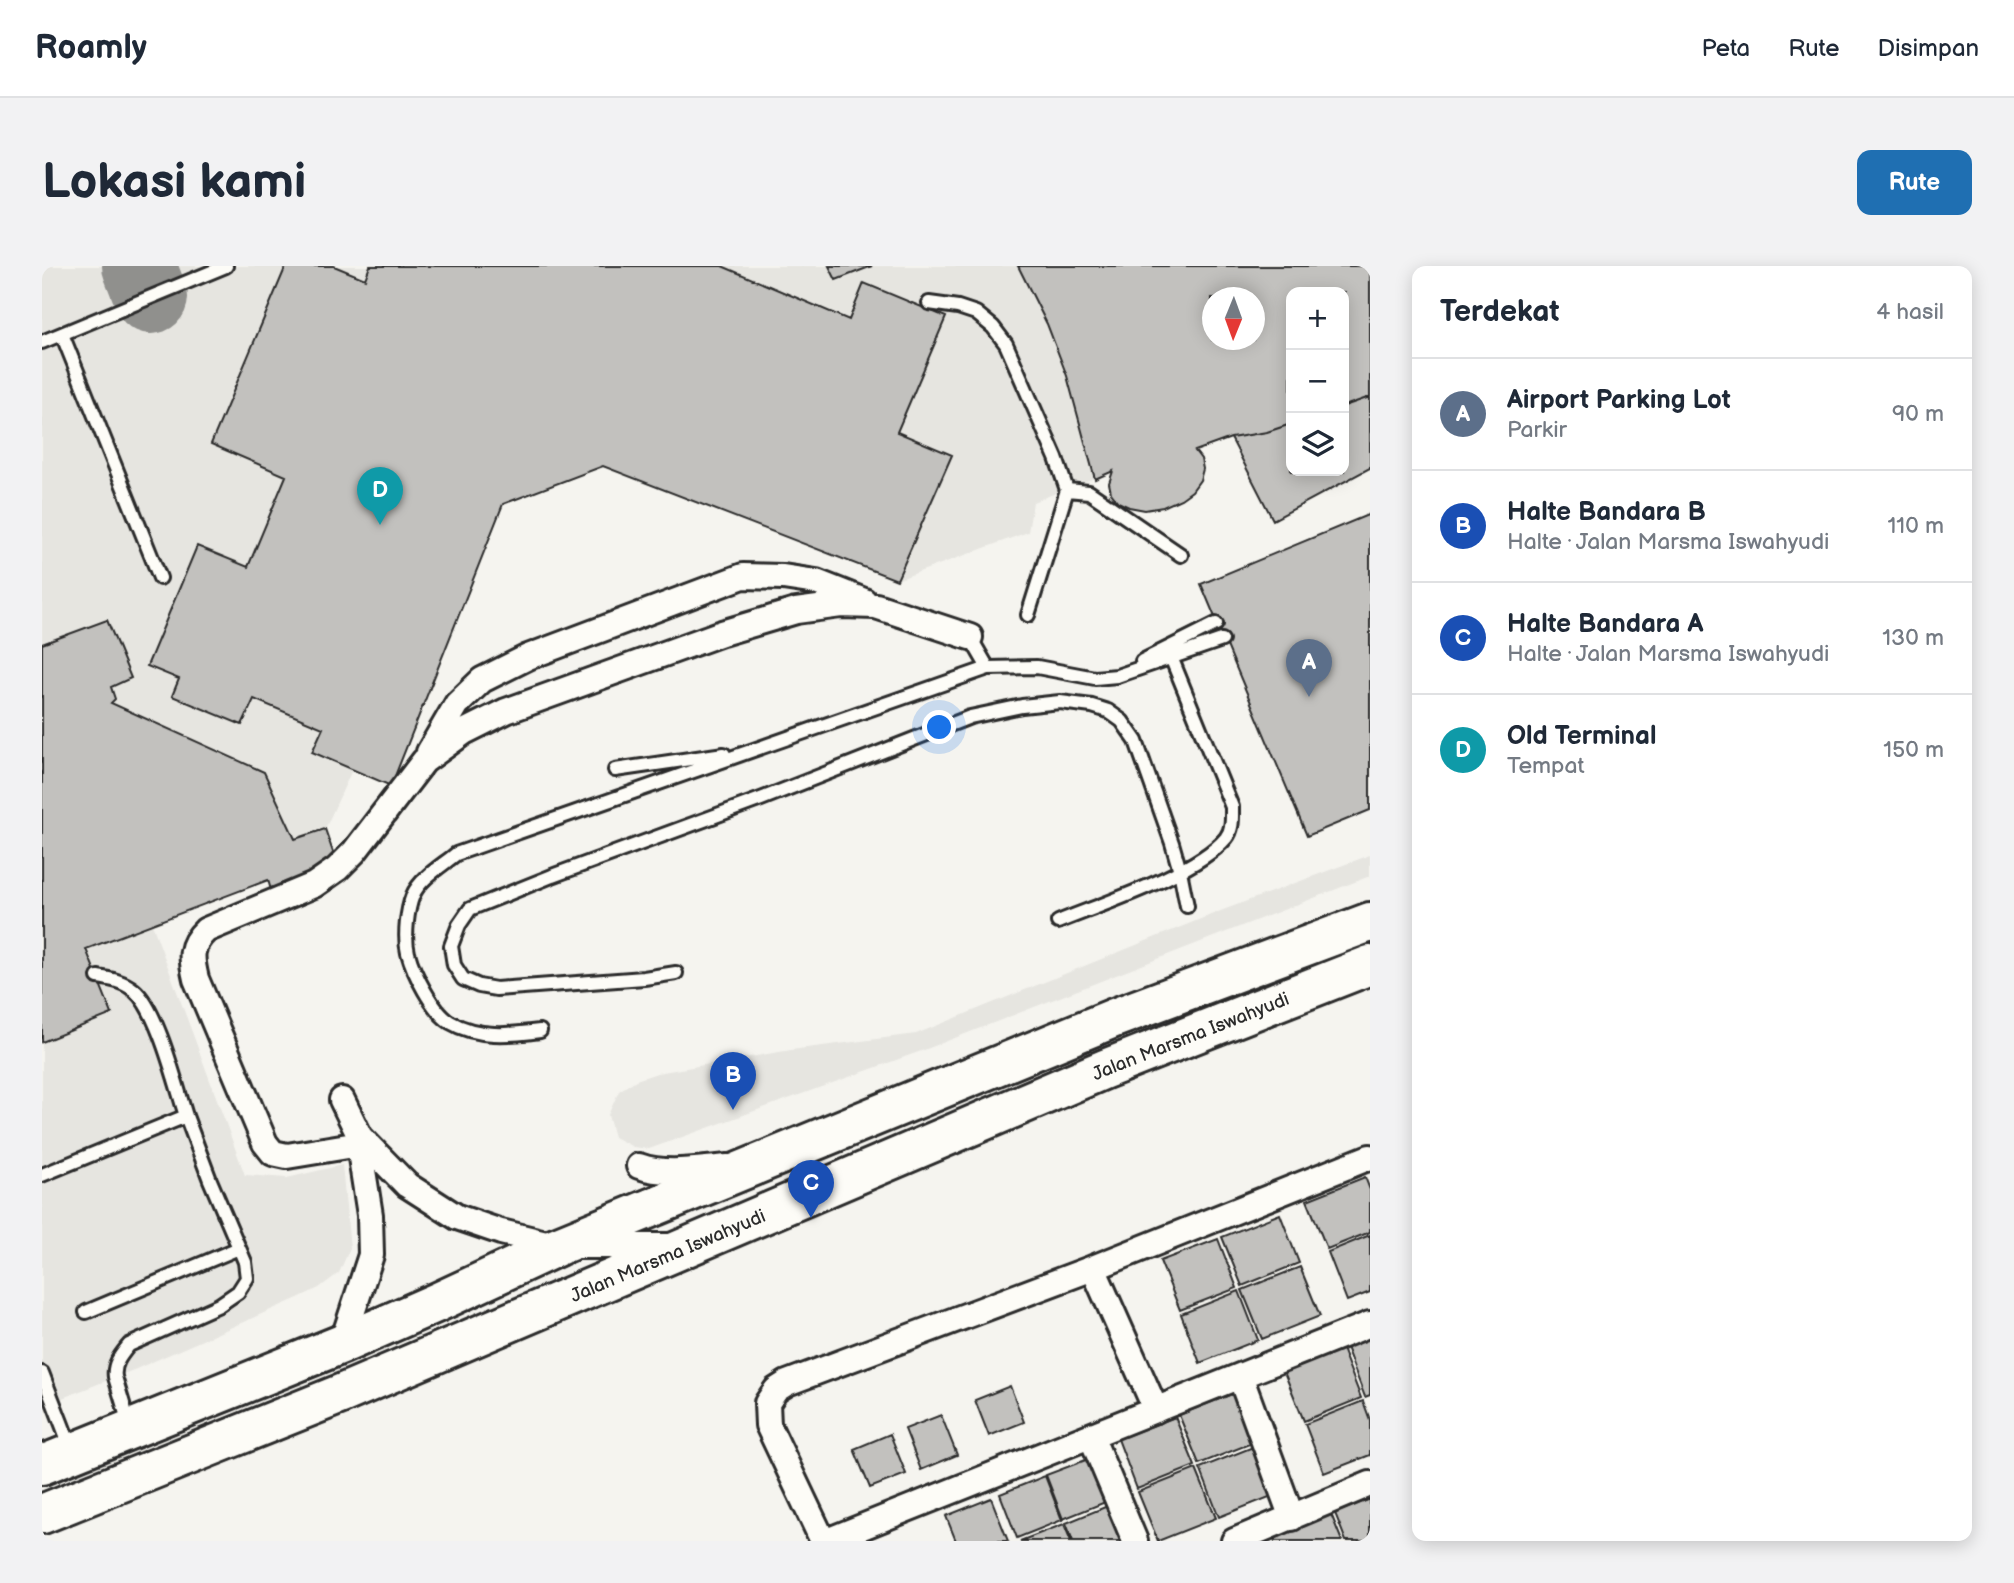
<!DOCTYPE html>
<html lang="id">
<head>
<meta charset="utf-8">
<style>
	:root { --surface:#fff; --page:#f2f2f3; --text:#1f2937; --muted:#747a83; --line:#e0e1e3; --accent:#1f6fb2 }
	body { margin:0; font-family:"Balsamiq Sans",sans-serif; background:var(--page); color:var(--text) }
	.controls { position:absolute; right:21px; top:21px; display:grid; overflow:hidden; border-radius:14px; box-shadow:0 4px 18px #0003 }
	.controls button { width:63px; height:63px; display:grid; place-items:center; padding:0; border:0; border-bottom:2px solid var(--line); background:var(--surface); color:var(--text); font:35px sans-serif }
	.compass { position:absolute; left:1160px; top:21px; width:63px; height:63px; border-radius:50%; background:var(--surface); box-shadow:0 4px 18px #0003; rotate:181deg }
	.you { position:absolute; left:898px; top:462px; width:24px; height:24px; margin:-18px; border:5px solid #fff; border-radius:50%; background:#1a73e8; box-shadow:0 0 0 10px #1a73e833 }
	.badge { display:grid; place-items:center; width:46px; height:46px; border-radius:50%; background:var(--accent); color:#fff; font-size:23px; font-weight:700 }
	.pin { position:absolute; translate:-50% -58px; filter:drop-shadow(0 2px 4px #0008) }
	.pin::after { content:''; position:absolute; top:37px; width:24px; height:21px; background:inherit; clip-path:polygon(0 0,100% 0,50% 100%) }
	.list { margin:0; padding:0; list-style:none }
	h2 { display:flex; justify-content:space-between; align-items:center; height:91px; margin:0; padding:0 28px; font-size:30px }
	h2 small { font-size:23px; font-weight:400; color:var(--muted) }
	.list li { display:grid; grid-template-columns:46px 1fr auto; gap:21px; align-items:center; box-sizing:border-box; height:112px; padding:0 28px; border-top:2px solid var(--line) }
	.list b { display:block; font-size:26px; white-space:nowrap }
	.list p { margin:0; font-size:23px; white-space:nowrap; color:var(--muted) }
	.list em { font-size:23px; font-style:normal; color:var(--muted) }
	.icon { flex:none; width:38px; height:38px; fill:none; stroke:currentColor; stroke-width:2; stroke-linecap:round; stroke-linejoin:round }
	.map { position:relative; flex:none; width:1328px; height:1275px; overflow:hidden; border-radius:14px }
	header { display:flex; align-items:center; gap:42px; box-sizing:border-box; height:98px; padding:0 35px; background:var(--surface); border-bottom:2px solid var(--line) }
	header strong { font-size:33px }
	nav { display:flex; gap:38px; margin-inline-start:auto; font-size:24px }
	.intro { display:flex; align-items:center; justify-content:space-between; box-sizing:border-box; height:168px; padding:0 42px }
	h1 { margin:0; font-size:49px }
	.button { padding:18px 32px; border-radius:14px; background:var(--accent); color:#fff; font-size:24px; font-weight:700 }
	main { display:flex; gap:42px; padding:0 42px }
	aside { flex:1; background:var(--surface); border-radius:14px; box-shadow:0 4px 18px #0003 }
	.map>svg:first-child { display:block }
	.built { fill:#e6e5e0; fill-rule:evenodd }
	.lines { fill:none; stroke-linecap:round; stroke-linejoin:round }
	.taxiway { stroke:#90908d; stroke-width:74 }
	.building { fill:#c2c1be; stroke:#2b2b2b; stroke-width:2; fill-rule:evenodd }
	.lane-casing { stroke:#2b2b2b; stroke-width:18 }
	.street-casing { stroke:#2b2b2b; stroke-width:30 }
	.highway-casing { stroke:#2b2b2b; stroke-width:44 }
	.lane { stroke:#fdfcf7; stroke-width:12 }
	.street { stroke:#fdfcf7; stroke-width:24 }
	.highway { stroke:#fdfcf7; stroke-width:38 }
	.labels { text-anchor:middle; stroke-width:7; stroke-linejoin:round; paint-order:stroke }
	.street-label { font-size:19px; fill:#2b2b2b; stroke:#fdfcf7 }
</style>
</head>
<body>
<header>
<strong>Roamly</strong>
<nav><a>Peta</a><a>Rute</a><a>Disimpan</a></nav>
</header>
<div class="intro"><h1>Lokasi kami</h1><a class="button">Rute</a></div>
<main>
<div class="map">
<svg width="1328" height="1275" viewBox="0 0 1328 1275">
	<rect width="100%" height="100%" fill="#f5f4ef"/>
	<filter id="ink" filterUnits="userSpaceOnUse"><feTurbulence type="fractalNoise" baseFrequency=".0143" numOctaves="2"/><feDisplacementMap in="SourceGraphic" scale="14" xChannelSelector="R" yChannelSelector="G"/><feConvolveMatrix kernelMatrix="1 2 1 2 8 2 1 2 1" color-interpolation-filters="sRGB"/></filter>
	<g filter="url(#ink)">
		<!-- built -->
		<path class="built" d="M0,0H1328V202L1231,254L1189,173L1154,185L1159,193L1161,203L1150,225L1139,233L1103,244L1087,241L1076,236L1069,227L1067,217L1070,205L991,236L986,266L855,314L561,200L461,238L349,520L310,504L283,563L295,598L229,624L226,614L110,658L203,909L245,912L300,899L308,982L297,1007L277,1022L256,1032L94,1103L0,1140ZM1249,26H1302V205H1249ZM1170,32H1212V74H1170Z
			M1328,589V610L882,784L607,883L591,881L572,871L566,849L577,825L594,814L615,807L749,784L874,768L1181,644Z"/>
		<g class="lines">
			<!-- taxiway -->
			<path class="taxiway" d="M97,0L109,31"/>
		</g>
		<!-- building -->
		<path class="building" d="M244,0H292L323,13L328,0H680L807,54L822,17L904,51L855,166L910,189L855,314L561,200L461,238L349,520L270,486L281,462L212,433L200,459L130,430L137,413L105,400L155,280L206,301L244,210L169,178Z
			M787,0H830L794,14Z
			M976,0H1328V131L1302,140V26H1249V158L1225,166L1189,172L1153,185L1159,193L1161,203L1158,214L1150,225L1139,233L1121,241L1103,244L1087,241L1076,236L1069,227L1067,217L1071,205L1053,213L1025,110L1005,58ZM1170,32H1212V74H1170Z
			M1328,131V202L1231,254L1189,172L1225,166L1249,158V205H1302V140Z
			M1328,248V544L1265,570L1159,318Z
			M65,354L89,412L69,421L73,433L69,437L222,506L253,573L283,563L295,598L229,624L226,614L44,683L70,748L0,776V378Z
			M1323,911L1328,924V966L1285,983L1265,934Z
			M1238,948L1257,997L1200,1020L1180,971Z
			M1328,969V1026L1305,1035L1286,986Z
			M1176,973L1195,1022L1138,1044L1118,995Z
			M1258,1001L1278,1050L1220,1073L1200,1024Z
			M1197,1025L1216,1074L1158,1097L1139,1048Z
			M1328,1072V1129L1323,1131L1304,1081Z
			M1300,1083L1319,1132L1262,1155L1242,1106Z
			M968,1120L982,1156L947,1170L933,1134Z
			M1195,1126L1215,1175L1157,1198L1137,1149Z
			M1321,1135L1328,1154V1189L1282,1207L1263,1158Z
			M899,1149L915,1189L879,1204L863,1163Z
			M1133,1151L1153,1200L1095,1223L1076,1173Z
			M848,1168L864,1208L828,1222L812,1183Z
			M1216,1179L1235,1228L1177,1251L1158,1202Z
			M1049,1192L1066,1235L1021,1253L1004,1209Z
			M1154,1203L1174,1252L1116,1275L1096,1226Z
			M1003,1210L1020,1254L975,1272L958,1228Z
			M949,1232L966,1275H914L904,1250Z
			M1328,1233V1275H1304L1293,1247Z
			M1068,1239L1082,1275H1031L1024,1257Z
			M1289,1248L1300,1275H1233L1231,1271Z
			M1022,1258L1029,1275H978Z"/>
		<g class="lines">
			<defs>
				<path id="lane" d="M887,37L916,41L934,47L951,61L964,78L1014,192L1025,224L986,349
					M20,68L118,312
					M0,76L184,0
					M1025,224L1047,226L1139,289
					M928,371L946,402
					M1100,395L1174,358
					M573,504L682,488
					M1016,656C1060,638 1155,607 1184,572C1191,563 1190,552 1190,541L1129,391
					M634,707L602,712L454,723L437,720L421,713L412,699L409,680L417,659L428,643L510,610L719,533L928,451L980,440L1018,436L1050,440L1066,445L1080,455L1094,475L1130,577L1138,605L1145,640
					M56,711C68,713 81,715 92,724C116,744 134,819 144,850
					M498,765C468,769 435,772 408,756C391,746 371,706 366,687C362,671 365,644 371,629C378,612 401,599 414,588L946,402L995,401L1053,412L1075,410L1180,374
					M0,909L144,850L168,914L203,996L205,1012L196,1026L177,1039L87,1079C79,1089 71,1098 73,1111L88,1161
					M44,1046L197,982
					M0,1107L29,1182"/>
				<path id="street" d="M387,486L415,438L440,414L486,391L701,310L741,311L774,316L822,335
					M300,834L318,871L365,919L415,951L459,966L516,980H629
					M324,877L245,890L231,887L223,877L154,713C149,692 147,680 164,664L272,619L295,603L312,586L382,495L422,466L464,445L680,367L754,345L799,339L834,340L928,371
					M597,900C624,910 658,903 686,901
					M300,1078L329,989L328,949L317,879L318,871
					M1198,1110L1250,1252
					M1114,1144L1051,1002L1328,891
					M1049,1170L1093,1275
					M781,1275L726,1159L725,1137L734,1124L745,1117L1051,1002
					M785,1275L1328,1058
					M1192,1275L1328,1218"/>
				<g id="highway">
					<path d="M0,1199L300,1078L396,1036L516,980L1072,752L1328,656"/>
					<path id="s1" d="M0,1248L299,1128L1063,803L1328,699"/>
				</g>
			</defs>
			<!-- lane casing -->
			<use href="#lane" class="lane-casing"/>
			<!-- street casing -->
			<use href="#street" class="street-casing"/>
			<!-- highway casing -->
			<use href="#highway" class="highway-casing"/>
			<!-- lane -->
			<use href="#lane" class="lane"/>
			<!-- street -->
			<use href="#street" class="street"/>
			<!-- highway -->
			<use href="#highway" class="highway"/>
		</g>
	</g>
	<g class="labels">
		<!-- street labels -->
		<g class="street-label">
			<text dy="7" stroke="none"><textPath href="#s1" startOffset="1244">Jalan Marsma Iswahyudi</textPath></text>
			<text dy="7" stroke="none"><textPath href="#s1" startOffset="677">Jalan Marsma Iswahyudi</textPath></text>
		</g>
	</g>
</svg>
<div class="controls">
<button>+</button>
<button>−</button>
<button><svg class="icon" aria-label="layers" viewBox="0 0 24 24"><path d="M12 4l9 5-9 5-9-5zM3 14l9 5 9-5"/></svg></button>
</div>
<svg class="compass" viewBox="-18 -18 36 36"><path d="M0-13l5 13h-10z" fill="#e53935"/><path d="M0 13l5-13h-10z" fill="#747a83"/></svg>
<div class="you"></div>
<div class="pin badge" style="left:1267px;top:431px;background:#5c6f8a">A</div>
<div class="pin badge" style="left:691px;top:844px;background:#1a4fb4">B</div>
<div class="pin badge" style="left:769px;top:952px;background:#1a4fb4">C</div>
<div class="pin badge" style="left:338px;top:259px;background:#0f9aa8">D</div>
</div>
<aside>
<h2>Terdekat<small>4 hasil</small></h2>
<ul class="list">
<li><span class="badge" style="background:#5c6f8a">A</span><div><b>Airport Parking Lot</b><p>Parkir</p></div><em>90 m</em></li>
<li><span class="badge" style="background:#1a4fb4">B</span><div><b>Halte Bandara B</b><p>Halte · Jalan Marsma Iswahyudi</p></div><em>110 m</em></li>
<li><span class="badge" style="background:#1a4fb4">C</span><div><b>Halte Bandara A</b><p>Halte · Jalan Marsma Iswahyudi</p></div><em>130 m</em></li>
<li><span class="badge" style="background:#0f9aa8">D</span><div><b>Old Terminal</b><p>Tempat</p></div><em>150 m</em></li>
</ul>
</aside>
</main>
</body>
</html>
